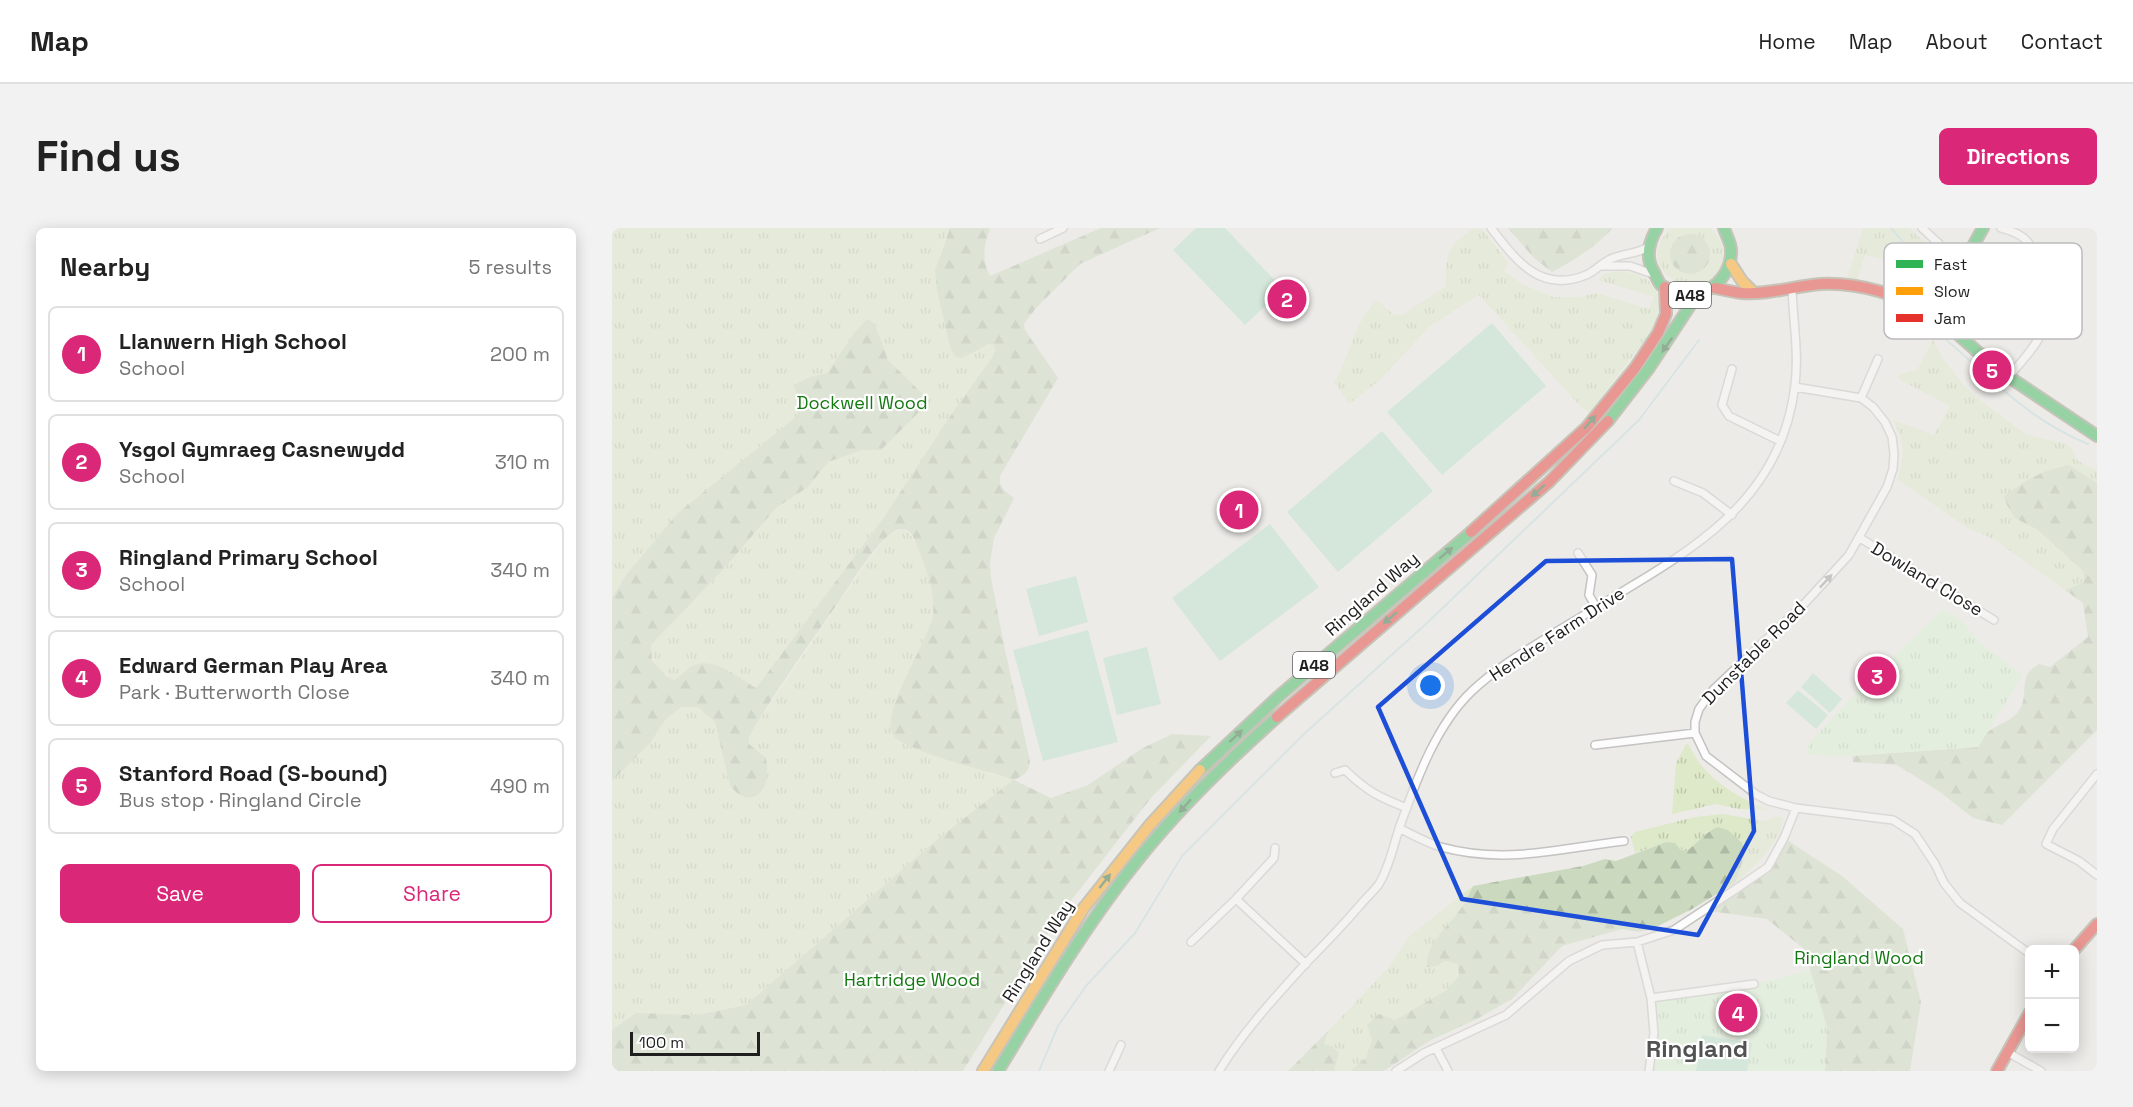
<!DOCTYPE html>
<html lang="en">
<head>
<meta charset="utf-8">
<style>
	:root { --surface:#fff; --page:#f2f2f2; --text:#222; --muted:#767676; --line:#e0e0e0; --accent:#db2777 }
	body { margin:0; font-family:"Space Grotesk",sans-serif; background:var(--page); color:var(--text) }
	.controls { position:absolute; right:18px; bottom:18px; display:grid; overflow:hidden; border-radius:9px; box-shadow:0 3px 15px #0003 }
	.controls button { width:54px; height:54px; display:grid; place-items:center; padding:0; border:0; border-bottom:2px solid var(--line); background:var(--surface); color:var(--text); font:30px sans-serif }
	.scale { position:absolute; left:18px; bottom:15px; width:130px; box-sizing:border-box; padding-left:6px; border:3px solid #1f1f1f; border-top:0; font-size:16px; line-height:21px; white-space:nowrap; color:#1f1f1f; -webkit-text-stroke:4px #fff; paint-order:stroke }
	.you { position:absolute; left:819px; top:458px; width:21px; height:21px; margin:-15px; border:4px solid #fff; border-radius:50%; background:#1a73e8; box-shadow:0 0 0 9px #1a73e833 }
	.badge { display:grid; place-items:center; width:39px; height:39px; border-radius:50%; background:var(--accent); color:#fff; font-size:20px; font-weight:700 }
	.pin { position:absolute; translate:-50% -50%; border:3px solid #fff; box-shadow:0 2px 6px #0006 }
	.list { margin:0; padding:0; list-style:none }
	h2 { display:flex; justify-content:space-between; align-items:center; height:78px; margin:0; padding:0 24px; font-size:26px }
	h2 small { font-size:20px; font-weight:400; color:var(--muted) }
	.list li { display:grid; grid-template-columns:39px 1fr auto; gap:18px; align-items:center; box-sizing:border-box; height:96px; margin:0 12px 12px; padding:0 12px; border:2px solid var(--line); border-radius:9px }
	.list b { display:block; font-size:22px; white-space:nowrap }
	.list p { margin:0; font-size:20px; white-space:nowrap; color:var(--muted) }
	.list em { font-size:20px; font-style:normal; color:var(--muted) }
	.actions { display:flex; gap:12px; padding:18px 24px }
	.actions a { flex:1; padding:14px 0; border:2px solid var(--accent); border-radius:9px; text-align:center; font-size:21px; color:var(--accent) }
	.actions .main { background:var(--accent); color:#fff }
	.map { position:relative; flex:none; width:1485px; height:843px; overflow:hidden; border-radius:9px }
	header { display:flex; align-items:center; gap:36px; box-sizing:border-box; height:84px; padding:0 30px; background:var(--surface); border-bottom:2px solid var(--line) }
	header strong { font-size:28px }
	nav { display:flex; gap:33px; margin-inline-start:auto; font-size:21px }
	.intro { display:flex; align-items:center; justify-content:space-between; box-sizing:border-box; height:144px; padding:0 36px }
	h1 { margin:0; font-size:42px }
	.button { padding:15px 27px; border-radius:9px; background:var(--accent); color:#fff; font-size:21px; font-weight:700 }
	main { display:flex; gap:36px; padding:0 36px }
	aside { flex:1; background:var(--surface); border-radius:9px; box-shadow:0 3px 15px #0003 }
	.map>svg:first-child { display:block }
	.grass { fill:url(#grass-tufts) }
	.forest { fill:url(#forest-firs) }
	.park { fill:url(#park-tufts) }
	.pitch { fill:#b6e2ca }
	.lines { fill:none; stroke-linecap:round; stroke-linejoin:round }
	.stream { stroke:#bddcdf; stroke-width:2 }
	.street-casing { stroke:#c4c3c2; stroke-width:10 }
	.fast-casing { stroke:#979681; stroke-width:14 }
	.slow-casing { stroke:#979681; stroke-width:14 }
	.jam-casing { stroke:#979681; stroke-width:14 }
	.street { stroke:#fcfcfc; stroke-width:7 }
	.fast { stroke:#30b455; stroke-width:10 }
	.slow { stroke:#ff9f0a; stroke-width:10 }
	.jam { stroke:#e5322d; stroke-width:10 }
	.oneway { fill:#276237 }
	.oneway2 { fill:#999 }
	.marked { fill:none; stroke:#1d4ed8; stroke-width:4.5; stroke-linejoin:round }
	.labels { text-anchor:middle; stroke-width:4.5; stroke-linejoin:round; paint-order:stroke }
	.shield { fill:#fff; stroke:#626262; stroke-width:1.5 }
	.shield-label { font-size:16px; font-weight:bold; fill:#1f1f1f }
	.park-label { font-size:18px; fill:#157912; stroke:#fff }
	.street-label { font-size:18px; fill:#1f1f1f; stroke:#fff }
	.district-label { font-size:24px; font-weight:bold; fill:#525252; stroke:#fff }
	.key { fill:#fff; stroke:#bcbcbc; stroke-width:1.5 }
	.key-label { font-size:16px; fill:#1f1f1f }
</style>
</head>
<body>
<header>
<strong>Map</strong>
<nav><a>Home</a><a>Map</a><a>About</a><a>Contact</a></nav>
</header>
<div class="intro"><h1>Find us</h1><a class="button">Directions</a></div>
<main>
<aside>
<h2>Nearby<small>5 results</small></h2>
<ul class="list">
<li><span class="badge">1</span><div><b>Llanwern High School</b><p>School</p></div><em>200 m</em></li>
<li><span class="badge">2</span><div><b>Ysgol Gymraeg Casnewydd</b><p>School</p></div><em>310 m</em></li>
<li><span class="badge">3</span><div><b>Ringland Primary School</b><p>School</p></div><em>340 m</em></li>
<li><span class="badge">4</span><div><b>Edward German Play Area</b><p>Park · Butterworth Close</p></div><em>340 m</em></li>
<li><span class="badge">5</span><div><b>Stanford Road (S-bound)</b><p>Bus stop · Ringland Circle</p></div><em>490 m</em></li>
</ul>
<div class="actions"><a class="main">Save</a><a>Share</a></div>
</aside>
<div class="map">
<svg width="1485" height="843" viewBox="0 0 1485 843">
	<defs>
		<pattern id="grass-tufts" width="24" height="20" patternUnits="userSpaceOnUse" patternTransform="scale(1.5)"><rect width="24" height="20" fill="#dee9c9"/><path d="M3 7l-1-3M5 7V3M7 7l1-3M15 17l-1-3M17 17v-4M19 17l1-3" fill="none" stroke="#bec7ac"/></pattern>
		<pattern id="forest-firs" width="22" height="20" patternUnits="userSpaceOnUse" patternTransform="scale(1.5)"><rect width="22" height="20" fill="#cbdabf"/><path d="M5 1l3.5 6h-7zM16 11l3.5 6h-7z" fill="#aebba4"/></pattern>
		<pattern id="park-tufts" width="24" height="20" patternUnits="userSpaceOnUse" patternTransform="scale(1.5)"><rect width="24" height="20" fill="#d9f2d5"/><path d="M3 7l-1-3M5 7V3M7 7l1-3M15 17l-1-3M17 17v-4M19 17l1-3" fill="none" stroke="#bacfb6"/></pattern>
	</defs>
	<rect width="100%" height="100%" fill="#edebe8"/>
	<!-- grass -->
	<path class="grass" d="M0,0H338C312,55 329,78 350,130C359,124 371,114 382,117L383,123L381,128L336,191L272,289L144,460L117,442L78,440L64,452C46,444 40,436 39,417L110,343L164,280L196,259L216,234L251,222H269L317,173L276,132L263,96L254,92L242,105L215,145L198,149L187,169L186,188L66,285L14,347L0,370Z
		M862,0L871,2L896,34L892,43L910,56L941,69H966L985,65L1037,81L1042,69L986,52L994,45L1010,43L1023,46L1036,52L1048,69L1045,88L1040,103L977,185L968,178L867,67L818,98L768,152L737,176L722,154C739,128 741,94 765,72L782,87H790L834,58C834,25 833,20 862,0Z
		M1059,0H1098C1107,8 1112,17 1111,29C1106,87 1011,47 1059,0Z
		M1251,0H1297L1335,35L1336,39L1318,69L1312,71L1299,66L1306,45L1300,39L1253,27L1246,50H1235Z
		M1321,112L1330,129L1354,160L1370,173L1413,206L1454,216L1460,221L1465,232L1485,243V255L1457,237L1403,290L1426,302L1472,344V354L1453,362L1383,312L1354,299L1285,251C1293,227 1293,215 1281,192L1322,207L1338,178L1285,150L1288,146L1305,142Z
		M291,301C308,307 321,361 321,378C321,385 320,391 318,397L376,545L401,552L322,614L134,777L85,787L24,785L0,802V553L38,515L54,491L69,479H86L103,494L118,558L123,565L149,525L140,521L137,516V509L146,494L252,338L272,312L282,304Z
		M1074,516L1077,517C1091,549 1125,570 1157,582L1126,581L1104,576L1060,586L1064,535Z
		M1111,586L1151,593L1167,588L1171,590C1171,614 1140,640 1123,655L1133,627L1096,603L1084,617L1074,623L1054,614L1023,625L1019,609L1023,604L1083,589Z
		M861,658L848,682L822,713L825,738L833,733L846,736L847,748L835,762L783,792L760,811L754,830L738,843H722L727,825L712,816L716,803L776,740L798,707Z"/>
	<!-- forest -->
	<path class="forest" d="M338,0H378C372,18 369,31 378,48L489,0H548L468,36L424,80L412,96L413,102L446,150L388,248C386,259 394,264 402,270L382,310L378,335L379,350L393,422L418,533C417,545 412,547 402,552L439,570L476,557L529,521L560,506L599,508L539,570L447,688L351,843H0V802L24,785L85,787L134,777L322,614L401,552C378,543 295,524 282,508C265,487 318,412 321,386C323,364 314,340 306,320C303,312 299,300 289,301C270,303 239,356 228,372C197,417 164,461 137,509V516L154,530C155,538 156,547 154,554C148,575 130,573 118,558L103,494L86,479H69L54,491L38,515L0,553V370L14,347L66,285L185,188L186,169L182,157L198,149L215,145L242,105L255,91L263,96L276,132L318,173L269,222H251L216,234L196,259L164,280L110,343L39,417L40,432L54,448L63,452C68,448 73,443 78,439C100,426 126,449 144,460L272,289L336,191L381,128L383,123L382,117L377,116L350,130L343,129L339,122L325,63L323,42Z
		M896,0H1001C983,19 963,32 940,44L922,30Z
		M1058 26a20 20 0 1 1 40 0a20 20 0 1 1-40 0Z
		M1457,237L1485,255V502L1390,597L1361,590L1328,564L1285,537L1241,534L1240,528L1366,519C1369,514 1372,507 1377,503C1387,495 1401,493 1408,481C1418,463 1404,449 1427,436L1438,439L1476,409L1471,375L1453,362L1472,354V344L1426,302L1403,290L1395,277L1392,268C1415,251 1429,243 1457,237Z
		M1106,599L1116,602L1130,615L1133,627L1123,655L1080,681L1040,701L1027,704L1010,701L950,718L900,771L865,791L817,813L772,843H738L754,830L760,811L755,797L767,786L783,792L835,762L847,748L846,736L833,733L825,738L815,739C813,716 834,701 847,683C853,676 857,666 861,658L971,638L993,631L1004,633L1054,614L1063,615L1068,621L1074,623C1086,616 1092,604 1106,599Z
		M1172,610L1230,648L1291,701L1309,774L1298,843H1213L1215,800L1192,721L1155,691L1090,682L1156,639Z
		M716,803L712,816L720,818L727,825L722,843H676Z"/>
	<!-- park -->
	<path class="park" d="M1330,382L1345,388L1369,415L1411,447L1366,519L1222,529L1195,526L1197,515L1234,475Z
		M1198,742L1215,800L1213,843H1037L1042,805L1039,770L1142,756Z"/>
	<!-- pitch -->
	<path class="pitch" d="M584,0H613L671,61L633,97L561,22Z
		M880,95L934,158L830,247L775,184Z
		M770,203L821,263L726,344L675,284Z
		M658,296L707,359L608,433L560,370Z
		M464,348L476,394L427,408L414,361Z
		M476,402L506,514L431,533L401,422Z
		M535,419L549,476L505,487L491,430Z
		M1201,445L1230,471L1218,485L1189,459Z
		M1186,462L1216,487L1204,501L1174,475Z
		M1090,807L1140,815L1135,843H1084Z"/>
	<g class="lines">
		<!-- stream -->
		<path class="stream" d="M1279,0L1315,42L1317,50L1313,61
			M1329,107C1375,147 1418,193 1476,216
			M427,843L446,798L474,758L523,705L570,628L692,506L815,395L1027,192L1087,112"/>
		<defs>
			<path id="street" d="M879,0C904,32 928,66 974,47C984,43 991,33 1001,30C1013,25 1025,26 1036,19
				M1310,0L1351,38
				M1389,0C1397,2 1408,6 1414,12C1428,26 1437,86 1430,103C1424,120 1407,135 1397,149
				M428,11L451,0
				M989,38H1018L1041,46
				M1120,141L1110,177L1117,188L1168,213
				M1183,159L1249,170L1261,179L1273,194L1280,209L1282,226L1281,241L1275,259L1237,327L1194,374L1101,462L1087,481L1083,494V505L1094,528L1145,567L1157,573L1184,580L1281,592L1303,606L1323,636L1332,655L1348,675L1418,726
				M1249,170L1266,131
				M1062,253L1091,265L1120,287
				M1248,310L1382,392
				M966,325L980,347L977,367L984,379
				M983,517L1083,505
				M723,545L733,542C755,563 766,569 795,580
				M1485,546L1441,601L1434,616L1467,633L1485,647
				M787,600C801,607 815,615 829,619C895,637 947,620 1012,613
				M624,671L694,736
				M579,714L624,671L662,630L663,620
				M1025,714L1039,770L1042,805L1037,843
				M1039,770L1142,756
				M824,820L836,843
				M1395,824L1429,843
				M497,843L509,817
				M607,843C631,804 663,769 694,735C713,716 732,696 750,675C755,669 762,663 767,656C778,638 781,618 788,598C804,553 824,497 860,463C883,441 912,424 939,407C966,391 992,375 1018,359C1100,310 1171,260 1183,157C1187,125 1181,92 1180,60
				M784,843L812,825L894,787L957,733L990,717L1025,714L1062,702L1124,661L1156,639L1172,610L1184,580"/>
			<path id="fast" d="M1045,0C1037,14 1033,30 1042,44C1044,48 1046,54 1049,57C1076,83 1121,57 1119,22C1119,15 1114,7 1112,0
				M1323,86L1371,0
				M1324,87L1385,141L1485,208
				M996,193L1037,140L1085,67
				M588,542L667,468L859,304
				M386,843C432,767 477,691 533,623C573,574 618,531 665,489"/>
			<path id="slow" d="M1119,36L1130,53L1142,65
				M371,843L471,681L537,598L588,542"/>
			<path id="jam" d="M1103,60C1112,62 1121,64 1130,65C1156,67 1183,58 1209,56C1249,54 1289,68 1324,87
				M859,304L974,200L1023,140L1046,105L1054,86L1053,59
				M665,489L937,254L996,193
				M1462,722L1485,696
				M1385,843L1418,784"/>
		</defs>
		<!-- street casing -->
		<use href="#street" class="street-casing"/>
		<!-- fast casing -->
		<use href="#fast" class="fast-casing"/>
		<!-- slow casing -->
		<use href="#slow" class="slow-casing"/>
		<!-- jam casing -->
		<use href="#jam" class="jam-casing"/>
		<!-- street -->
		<use href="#street" class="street"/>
		<!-- fast -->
		<use href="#fast" class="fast"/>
		<!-- slow -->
		<use href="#slow" class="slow"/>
		<!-- jam -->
		<use href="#jam" class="jam"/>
	</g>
	<!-- one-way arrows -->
	<defs><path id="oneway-solid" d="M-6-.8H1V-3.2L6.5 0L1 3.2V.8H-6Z" transform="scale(1.5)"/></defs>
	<g class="oneway">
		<use href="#oneway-solid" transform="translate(1055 117) rotate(125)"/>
		<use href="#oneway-solid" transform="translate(978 194) rotate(-49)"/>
		<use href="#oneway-solid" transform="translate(926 263) rotate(138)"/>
		<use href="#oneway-solid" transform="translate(834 325) rotate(-40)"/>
		<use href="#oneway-solid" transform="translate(778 390) rotate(139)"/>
		<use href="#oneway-solid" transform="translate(624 508) rotate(-43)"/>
		<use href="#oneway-solid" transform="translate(573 578) rotate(132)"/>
		<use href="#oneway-solid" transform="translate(493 653) rotate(-52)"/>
	</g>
	<use class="oneway2" href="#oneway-solid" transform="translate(1214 353) rotate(-47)"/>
	<!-- marked area -->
	<path d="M0 0H1485V843H0ZM1120,331L1142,603L1086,707L850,671L766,479L934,333Z" fill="#edebe8" fill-opacity=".55" fill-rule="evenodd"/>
	<path class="marked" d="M1120,331L1142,603L1086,707L850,671L766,479L934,333Z"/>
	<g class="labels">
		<!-- shield labels -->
		<g class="shield">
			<rect x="1057" y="54" width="42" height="26" rx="4.5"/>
			<rect x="681" y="424" width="42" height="26" rx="4.5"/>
		</g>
		<g class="shield-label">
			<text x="1078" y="73">A48</text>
			<text x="702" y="443">A48</text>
		</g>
		<!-- park labels -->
		<g class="park-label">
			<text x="250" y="181">Dockwell Wood</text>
			<text x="1247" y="736">Ringland Wood</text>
			<text x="300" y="758">Hartridge Wood</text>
		</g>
		<!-- street labels -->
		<g class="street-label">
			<text transform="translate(1315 351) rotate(31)" y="6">Dowland Close</text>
			<text transform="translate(760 366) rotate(-41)" y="6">Ringland Way</text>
			<text transform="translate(945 406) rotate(-33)" y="6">Hendre Farm Drive</text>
			<text transform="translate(1142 425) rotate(-45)" y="6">Dunstable Road</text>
			<text transform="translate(426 723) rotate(-58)" y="6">Ringland Way</text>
		</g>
		<!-- district labels -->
		<g class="district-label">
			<text x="1085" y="829">Ringland</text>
		</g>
	</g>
	<!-- legend -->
	<rect x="1272" y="15" width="198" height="96" rx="9" class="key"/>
	<rect x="1284" y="32" width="27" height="8" fill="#30b455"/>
	<rect x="1284" y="59" width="27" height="8" fill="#ff9f0a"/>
	<rect x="1284" y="86" width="27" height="8" fill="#e5322d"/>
	<g class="key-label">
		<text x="1322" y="42">Fast</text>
		<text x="1322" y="69">Slow</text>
		<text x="1322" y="96">Jam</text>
	</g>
</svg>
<div class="controls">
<button>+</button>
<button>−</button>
</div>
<div class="scale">100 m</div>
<div class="you"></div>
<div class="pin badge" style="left:627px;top:282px">1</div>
<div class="pin badge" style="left:675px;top:71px">2</div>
<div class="pin badge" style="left:1265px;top:448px">3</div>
<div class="pin badge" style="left:1126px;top:785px">4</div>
<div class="pin badge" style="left:1380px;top:142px">5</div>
</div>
</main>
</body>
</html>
